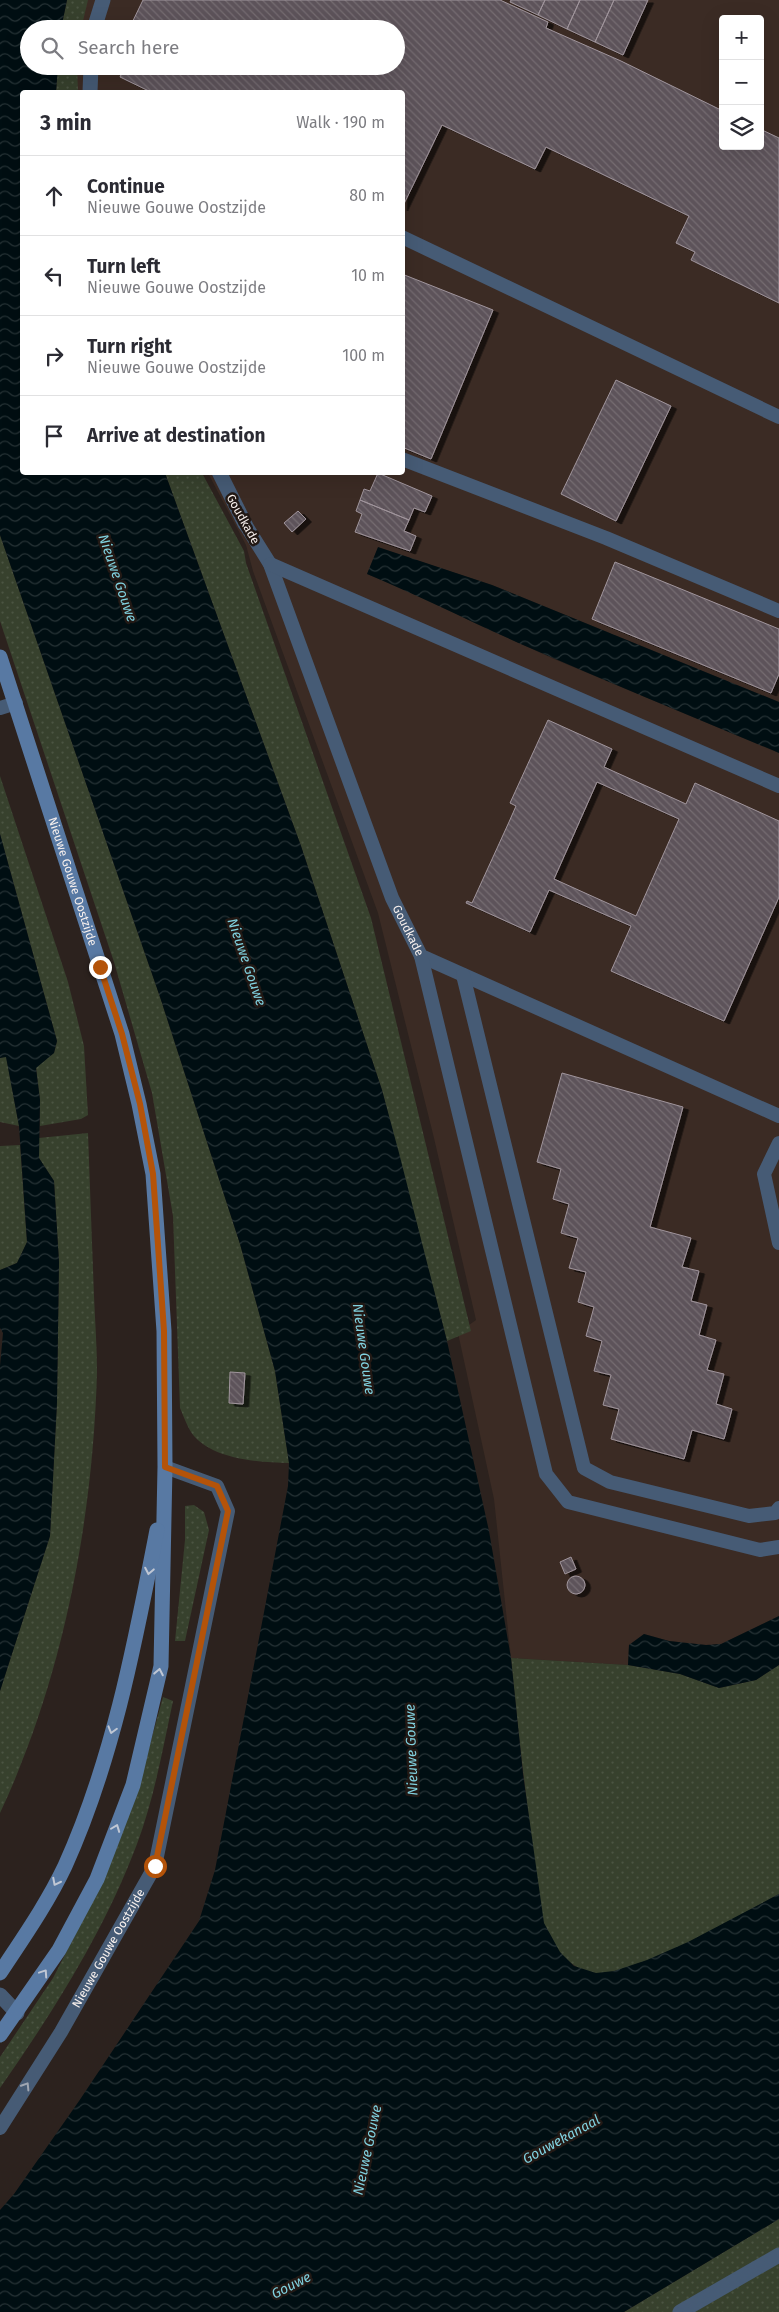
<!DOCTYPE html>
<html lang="en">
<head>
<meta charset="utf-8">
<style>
	:root { --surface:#fff; --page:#f2f2f3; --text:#2b2b33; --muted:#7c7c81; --line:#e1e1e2 }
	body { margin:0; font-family:"Fira Sans",sans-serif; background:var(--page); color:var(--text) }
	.controls { position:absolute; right:15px; top:15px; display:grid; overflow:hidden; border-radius:5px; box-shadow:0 5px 20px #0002 }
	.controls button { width:45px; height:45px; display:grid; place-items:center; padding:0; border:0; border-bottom:1px solid var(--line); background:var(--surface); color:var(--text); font:25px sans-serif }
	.stop { position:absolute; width:15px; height:15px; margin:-11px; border:4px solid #b45309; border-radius:50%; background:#fff }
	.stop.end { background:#b45309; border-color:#fff; box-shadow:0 1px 5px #0008 }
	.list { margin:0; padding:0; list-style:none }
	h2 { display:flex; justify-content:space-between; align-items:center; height:65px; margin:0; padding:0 20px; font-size:21px }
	h2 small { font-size:16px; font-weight:400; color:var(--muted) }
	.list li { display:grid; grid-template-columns:32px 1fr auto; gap:15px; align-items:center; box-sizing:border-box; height:80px; padding:0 20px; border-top:1px solid var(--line) }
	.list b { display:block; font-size:19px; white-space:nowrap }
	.list p { margin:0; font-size:16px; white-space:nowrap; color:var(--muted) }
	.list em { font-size:16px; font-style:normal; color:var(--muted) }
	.icon { flex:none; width:28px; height:28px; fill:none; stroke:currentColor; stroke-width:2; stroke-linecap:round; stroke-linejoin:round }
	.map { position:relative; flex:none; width:779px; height:2312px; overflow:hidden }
	.search { position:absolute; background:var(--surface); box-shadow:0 5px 20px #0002; left:20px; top:20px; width:385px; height:55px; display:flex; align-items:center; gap:12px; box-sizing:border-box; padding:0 18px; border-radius:28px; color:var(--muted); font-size:19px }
	.panel { position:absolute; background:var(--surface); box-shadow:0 5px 20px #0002; left:20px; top:90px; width:385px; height:385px; border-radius:5px }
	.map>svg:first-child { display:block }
	.built { fill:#3b2b24; fill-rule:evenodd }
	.grass { fill:url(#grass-dots) }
	.water { fill:url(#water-waves) }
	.building { fill:url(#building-back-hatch); stroke:#a0959c; fill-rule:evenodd; filter:url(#shadow) }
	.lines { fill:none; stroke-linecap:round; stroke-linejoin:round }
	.service { stroke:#465b75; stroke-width:14 }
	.minor { stroke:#465b75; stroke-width:15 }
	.secondary { stroke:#5879a3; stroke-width:15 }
	.oneway { stroke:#c0c7d4 }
	.oneway2 { stroke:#9fa6b2 }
	.route { stroke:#b45309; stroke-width:6 }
	.labels { text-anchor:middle; stroke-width:5; stroke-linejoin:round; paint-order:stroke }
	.street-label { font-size:12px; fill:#f8f1ee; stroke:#221915 }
	.water-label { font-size:14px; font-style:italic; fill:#81d2e0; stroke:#221915 }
</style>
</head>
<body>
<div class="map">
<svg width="779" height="2312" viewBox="0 0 779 2312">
	<defs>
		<pattern id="grass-dots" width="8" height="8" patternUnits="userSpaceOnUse" patternTransform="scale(1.25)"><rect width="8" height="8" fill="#37412d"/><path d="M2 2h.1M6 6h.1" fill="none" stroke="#4b5442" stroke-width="1.8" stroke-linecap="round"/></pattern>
		<pattern id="water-waves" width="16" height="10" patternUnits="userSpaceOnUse" patternTransform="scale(1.25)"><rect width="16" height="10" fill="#000e12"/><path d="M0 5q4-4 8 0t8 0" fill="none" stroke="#263235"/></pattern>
		<pattern id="building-back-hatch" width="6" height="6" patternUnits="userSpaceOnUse" patternTransform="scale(1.25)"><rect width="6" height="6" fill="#5d535a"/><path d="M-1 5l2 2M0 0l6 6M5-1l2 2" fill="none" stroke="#756c72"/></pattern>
		<filter id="shadow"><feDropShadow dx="5.5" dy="3" stdDeviation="0" flood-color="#0009"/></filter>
	</defs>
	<rect width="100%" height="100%" fill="#2c221e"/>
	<!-- built -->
	<path class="built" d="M82,0H779V702L492,585L378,548L367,574L421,596L477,624L554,659L779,753V1616L721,1644L706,1645L669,1641L644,1634L629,1645L628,1665L511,1658L494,1499L458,1333L476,1320L434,1138L378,913L253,571L246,545L208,473L402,472V92H71L72,66H396V29H76ZM723,19H760V146H723Z"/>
	<!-- grass -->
	<path class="grass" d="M67,0H88L81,29H61Z
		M58,66H77L78,92H56Z
		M165,473H202L244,551L246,563L371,918L471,1331L447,1341L382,1090L301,846Z
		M0,535L160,997L240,1244L275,1371L289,1463C259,1462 215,1460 194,1436C188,1429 184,1417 180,1408L173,1216L152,1093L114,962L0,621Z
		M0,776L68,982L84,1046L88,1115L81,1119L40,1126V1100L36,1067L54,1053L57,1041L0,834Z
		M6,1056L19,1126L0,1122V1058Z
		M88,1133C90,1188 92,1242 94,1296C95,1321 97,1347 97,1372C93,1520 63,1679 0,1813V1691L50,1536L57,1402L59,1262L54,1181L39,1158V1138Z
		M20,1145L27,1242L17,1263L0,1270V1146Z
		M194,1505L204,1512L209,1530L185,1641H175L185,1540V1506Z
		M511,1658L628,1665L680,1674L719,1688L756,1680L779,1665V1894C740,1915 637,1976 596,1973C572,1972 551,1946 544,1924C536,1899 535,1869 532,1842C524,1781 517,1720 511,1658Z
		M163,1697L173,1701C163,1748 154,1799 137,1844C104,1932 53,2012 0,2088V2057L53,1978L89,1908L135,1799Z
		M779,2219V2312H624Z"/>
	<!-- water -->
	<path class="water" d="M0,0H67L61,29H29V66H58L56,92H22V472L165,473L301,846L382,1090L399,1153L447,1341L489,1531L511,1658L523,1774L544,1923L560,1952L574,1966L596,1973L614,1971L647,1960L688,1942L779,1894V2219L624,2312H0V2210L14,2194L79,2101L199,1921L215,1870L288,1486L289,1463L275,1371L240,1244L160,997L0,535Z
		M378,547L492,585L779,702V753C696,718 612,684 530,648C475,624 422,597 367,574Z
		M0,834L57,1041L54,1053L36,1068L40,1100L39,1158L54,1181L59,1262L57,1402L50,1536L0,1691V1366L3,1333L0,1328V1270L17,1263L27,1242L19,1126L6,1057L0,1058Z
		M779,1616V1665L756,1680L719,1688L680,1674L628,1665L629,1645L644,1634L669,1641L706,1645L721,1644Z"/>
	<!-- building -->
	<path class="building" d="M143,0H500L548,22L546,28L621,61L723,111V146H760V129L779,138V303L691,260L695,252L676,243L689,216L546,147L535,169L442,125L402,208V92H151L120,77L125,66H396V29H129Z
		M511,0H545L538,15L510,2Z
		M545,0H580L567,29L538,15Z
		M580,0H614L595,42L567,29Z
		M614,0H648L623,55L595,42Z
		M402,274L493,310L431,459L402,447Z
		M616,380L671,406L616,521L561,494Z
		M378,473L432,496L425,512L414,508L409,520L360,500L364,489L370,491Z
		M360,500L409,520L404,531L416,536L410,551L355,532L362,514L356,511Z
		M298,511L306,519L292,532L284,523Z
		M615,562L779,629V674L771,693L592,619Z
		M548,720L612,749L604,767L686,804L695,783L779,821V897L724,1021L611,971L631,926L549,890L530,932L466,903L467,901L472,903L509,822L516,806L510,803ZM597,782L679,819L636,916L554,879Z
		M562,1073L683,1107L650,1227L691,1238L682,1267L699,1271L691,1301L707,1305L699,1335L716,1340L707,1370L724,1374L716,1404L732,1409L724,1439L692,1430L684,1459L611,1439L619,1409L603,1405L611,1375L594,1371L602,1341L586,1336L594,1307L578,1302L586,1272L569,1268L578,1238L561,1233L569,1204L553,1199L561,1169L537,1162Z
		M230,1372L245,1373L243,1404L229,1403Z
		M571,1557L576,1569L565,1574L560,1562Z
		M567 1585a9 9 0 1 1 18 0a9 9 0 1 1-18 0Z"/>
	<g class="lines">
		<!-- service -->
		<g class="service">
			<path d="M402,237L779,417"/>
			<path d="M402,459L606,538L779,611"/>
			<path id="s1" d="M245,524L270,564L392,898L421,956L779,1116"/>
			<path d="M270,564L779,786"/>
			<path d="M0,708L16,703"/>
			<path d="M421,956L546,1474L568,1502L760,1550L779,1547"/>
			<path d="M463,975L584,1468L610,1482L749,1516L775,1513L779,1508"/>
			<path d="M779,1143L764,1174L779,1243"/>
			<path id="s2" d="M0,2128L61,2032L155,1866L228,1511L217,1486L165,1467"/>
		</g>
		<!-- minor -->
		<path class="minor" d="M94,29L103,0
			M90,92L91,66
			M219,472L245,524
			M0,1995L17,2013
			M680,2312L779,2255"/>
		<!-- secondary -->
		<g class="secondary">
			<path id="s3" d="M0,657L122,1034L139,1104L153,1174L164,1331L165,1467L161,1666L133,1785L97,1879L59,1950L0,2035"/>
			<path d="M0,1973C23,1938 47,1904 65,1866C113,1760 135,1643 157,1530"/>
		</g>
	</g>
	<!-- one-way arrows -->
	<defs><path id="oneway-chevron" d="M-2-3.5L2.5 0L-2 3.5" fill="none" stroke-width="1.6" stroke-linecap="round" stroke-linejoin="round" transform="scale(1.25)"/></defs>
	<g class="oneway">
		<use href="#oneway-chevron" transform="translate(149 1571) rotate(101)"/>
		<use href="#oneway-chevron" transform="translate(159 1672) rotate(-79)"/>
		<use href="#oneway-chevron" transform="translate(112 1730) rotate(106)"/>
		<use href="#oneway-chevron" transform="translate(116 1828) rotate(-69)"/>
		<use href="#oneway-chevron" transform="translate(56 1882) rotate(117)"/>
		<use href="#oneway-chevron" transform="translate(44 1973) rotate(-56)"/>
	</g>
	<use class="oneway2" href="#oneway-chevron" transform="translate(26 2086) rotate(-58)"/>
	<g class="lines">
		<!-- route -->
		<path class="route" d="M100,967L122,1034L140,1104L153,1174L164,1331L165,1467L217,1486L228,1511L155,1866"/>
	</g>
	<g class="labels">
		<!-- street labels -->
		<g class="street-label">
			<text transform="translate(243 519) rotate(61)" y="4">Goudkade</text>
			<text dy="4" stroke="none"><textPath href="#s3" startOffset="236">Nieuwe Gouwe Oostzijde</textPath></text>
			<text dy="4" stroke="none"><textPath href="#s1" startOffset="439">Goudkade</textPath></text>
			<text dy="4" stroke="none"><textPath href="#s2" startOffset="210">Nieuwe Gouwe Oostzijde</textPath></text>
		</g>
		<!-- water labels -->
		<g class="water-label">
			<text transform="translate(118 578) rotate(71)" y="5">Nieuwe Gouwe</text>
			<text transform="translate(247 962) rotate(71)" y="5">Nieuwe Gouwe</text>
			<text transform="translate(364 1349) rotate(82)" y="5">Nieuwe Gouwe</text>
			<text transform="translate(411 1750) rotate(-92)" y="5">Nieuwe Gouwe</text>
			<text transform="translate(561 2139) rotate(-29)" y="5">Gouwekanaal</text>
			<text transform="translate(367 2150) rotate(-78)" y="5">Nieuwe Gouwe</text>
			<text transform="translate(291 2285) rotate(-27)" y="5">Gouwe</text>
		</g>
	</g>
</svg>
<div class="controls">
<button>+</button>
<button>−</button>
<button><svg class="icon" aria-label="layers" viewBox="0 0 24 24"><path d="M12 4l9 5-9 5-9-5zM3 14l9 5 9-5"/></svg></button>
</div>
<div class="stop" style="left:155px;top:1866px"></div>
<div class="stop end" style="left:100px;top:967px"></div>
<div class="search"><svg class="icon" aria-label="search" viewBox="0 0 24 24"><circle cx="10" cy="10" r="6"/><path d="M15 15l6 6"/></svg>Search here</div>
<section class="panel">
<h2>3 min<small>Walk · 190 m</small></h2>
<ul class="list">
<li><svg class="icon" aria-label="ahead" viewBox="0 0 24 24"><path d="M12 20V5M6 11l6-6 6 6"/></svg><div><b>Continue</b><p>Nieuwe Gouwe Oostzijde</p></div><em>80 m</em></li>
<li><svg class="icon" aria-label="left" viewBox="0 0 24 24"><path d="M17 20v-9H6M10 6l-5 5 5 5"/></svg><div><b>Turn left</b><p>Nieuwe Gouwe Oostzijde</p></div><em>10 m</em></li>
<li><svg class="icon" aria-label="right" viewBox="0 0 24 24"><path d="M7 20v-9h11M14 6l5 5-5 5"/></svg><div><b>Turn right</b><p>Nieuwe Gouwe Oostzijde</p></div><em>100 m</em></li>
<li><svg class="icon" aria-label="arrive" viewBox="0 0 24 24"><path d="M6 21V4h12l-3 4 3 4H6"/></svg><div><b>Arrive at destination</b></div></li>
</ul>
</section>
</div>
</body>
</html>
